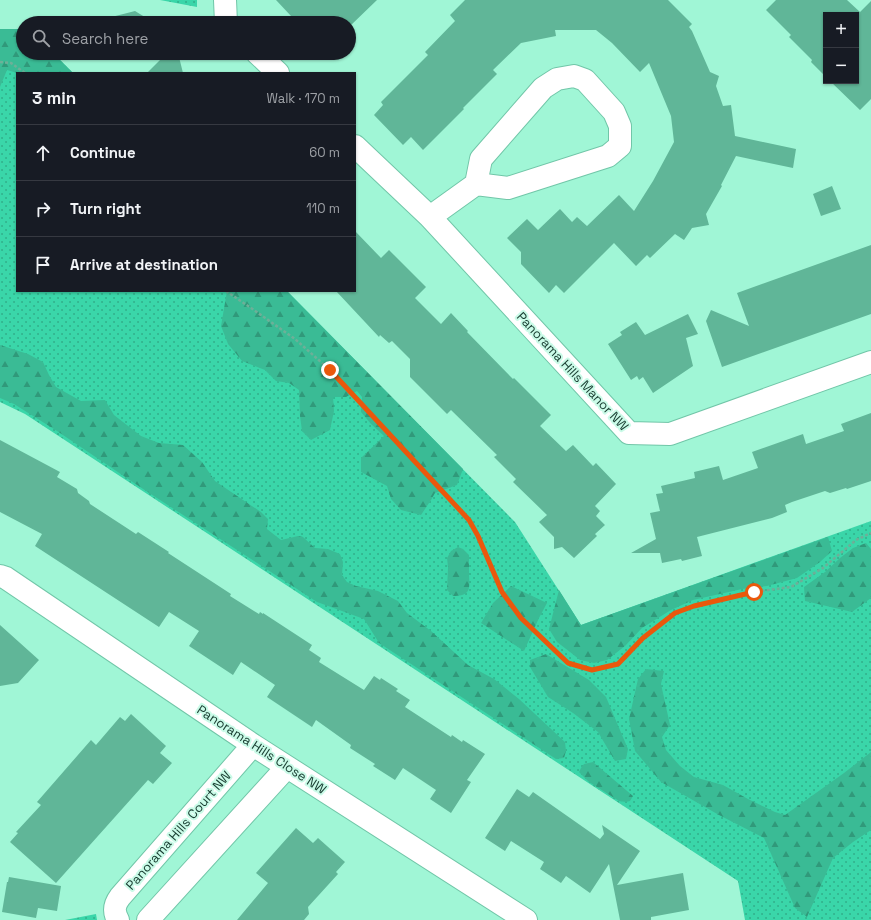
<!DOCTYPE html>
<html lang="en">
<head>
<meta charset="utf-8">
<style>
	:root { --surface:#171b24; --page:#242831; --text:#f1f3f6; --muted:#9ea1a6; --line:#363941 }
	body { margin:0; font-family:"Space Grotesk",sans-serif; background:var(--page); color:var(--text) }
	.controls { position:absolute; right:12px; top:12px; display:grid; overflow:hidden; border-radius:0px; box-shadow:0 1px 3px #0004 }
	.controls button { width:36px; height:36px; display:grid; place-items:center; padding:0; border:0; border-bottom:1px solid var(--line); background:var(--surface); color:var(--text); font:20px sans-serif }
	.stop { position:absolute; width:12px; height:12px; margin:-9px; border:3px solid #ea580c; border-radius:50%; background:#fff }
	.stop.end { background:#ea580c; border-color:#fff; box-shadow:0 1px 4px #0008 }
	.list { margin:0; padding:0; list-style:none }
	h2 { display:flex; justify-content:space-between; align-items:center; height:52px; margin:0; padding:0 16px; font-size:17px }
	h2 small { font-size:13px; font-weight:400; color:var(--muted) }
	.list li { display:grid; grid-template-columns:26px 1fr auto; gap:12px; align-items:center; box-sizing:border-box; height:56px; padding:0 16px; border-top:1px solid var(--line) }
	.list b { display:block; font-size:15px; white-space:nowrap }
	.list em { font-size:13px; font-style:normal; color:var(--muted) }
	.icon { flex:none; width:22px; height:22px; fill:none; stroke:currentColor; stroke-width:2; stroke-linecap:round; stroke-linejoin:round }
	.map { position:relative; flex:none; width:871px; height:920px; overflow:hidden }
	.search { position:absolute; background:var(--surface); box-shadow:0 1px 3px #0004; left:16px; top:16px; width:340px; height:44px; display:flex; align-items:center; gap:10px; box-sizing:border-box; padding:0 14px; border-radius:22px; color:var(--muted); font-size:15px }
	.panel { position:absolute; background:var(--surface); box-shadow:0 1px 3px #0004; left:16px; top:72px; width:340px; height:220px; border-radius:0px }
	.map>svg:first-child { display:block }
	.green { fill:url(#green-dots) }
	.forest { fill:url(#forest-firs) }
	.building { fill:#60b698 }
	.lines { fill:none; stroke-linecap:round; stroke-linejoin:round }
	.street-casing { stroke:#71c6a8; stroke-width:24 }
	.path { stroke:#6db098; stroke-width:2.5; stroke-dasharray:3 2; stroke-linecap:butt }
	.street { stroke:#fff; stroke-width:22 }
	.route { stroke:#ea580c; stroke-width:5 }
	.labels { text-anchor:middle; stroke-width:4; stroke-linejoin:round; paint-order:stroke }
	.street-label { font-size:13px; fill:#173b2f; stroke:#cafbe8 }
</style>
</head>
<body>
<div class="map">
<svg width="871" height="920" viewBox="0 0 871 920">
	<defs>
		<pattern id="green-dots" width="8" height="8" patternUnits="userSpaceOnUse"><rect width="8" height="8" fill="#3ad6a9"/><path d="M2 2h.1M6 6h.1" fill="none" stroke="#30af8a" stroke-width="1.8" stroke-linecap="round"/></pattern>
		<pattern id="forest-firs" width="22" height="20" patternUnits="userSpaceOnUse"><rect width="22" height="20" fill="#3abb95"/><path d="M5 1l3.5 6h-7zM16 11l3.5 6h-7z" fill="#30997a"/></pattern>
	</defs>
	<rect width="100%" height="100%" fill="#a0f6d6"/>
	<!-- green -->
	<path class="green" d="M160,0H197V7Z
		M0,29H23V53H53L73,73H17V291H287L515,522L581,625L871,521V920H745L738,881L25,414L0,402Z
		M96,914L97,920H65Z"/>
	<!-- forest -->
	<path class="forest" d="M0,29H23V53H53L73,73H17L7,70L0,87Z
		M227,291H287L463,469L457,485L435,493L431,500L421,515L401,510L391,499L387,486L361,472V458L384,436L371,424L361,412L362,397L357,391L346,397H333L334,411L330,430L311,440L302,431L300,416L299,390L289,383L276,381L265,370L242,361L228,344L221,326Z
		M0,345L28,354L43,362L49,375L56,387L81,401L105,400L114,415L141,436L159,443L183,445L202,462L215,481L261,512L268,519L267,529L281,540L298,536L303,537L315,548L328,549L340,554L343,562L342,575L347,582L356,586L378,591L398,601L407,613L431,631L468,665L494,679L519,699L565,742L566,751L564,758L556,759L379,643L364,619L317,602L140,487L57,431L14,404L0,398Z
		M828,537L832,551L820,562L797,578L767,586L742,589L693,600L671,610L642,628L625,646L607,660L594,663L580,660L570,652L557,642L549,629L559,590L581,625Z
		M866,543L871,549V598L852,612L805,601L804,587L825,572L840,558L853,548Z
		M458,547L463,549L469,555C469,562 469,568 469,575C470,590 470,596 453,596L447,590L448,567L447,558L451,551Z
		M511,586L547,603L539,618L524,651L481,623L493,603Z
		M546,654L589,680L606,697L628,749L626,759L615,761L598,732L573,713L548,697L530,667V660Z
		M646,669L664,671L661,684L670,725L662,737L666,750L680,766L694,777L723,785L748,799L775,812L785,815L844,773L871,752V830L853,842L833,858L807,917L795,908L764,838L719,815L661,782L635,751L629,719L638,679Z
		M593,762L633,796L630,801L626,802L619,801L589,782L579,772L581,768L584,764Z"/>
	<!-- building -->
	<path class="building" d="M276,0H377L349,27V23H291L287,20L291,16Z
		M465,0H668L692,24L689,27L692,31L710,72L719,76L716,86L723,106L731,105L735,136L796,149L793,168L736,156L721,185L722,186L706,214L709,225L692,228L684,240L675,234L650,258L647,255L636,266L614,243L564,293L556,285L549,293L521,264V252L507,238L527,219L538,230L560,209L572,222L577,217L587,226L619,195L634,211L653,181L674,142L671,116L649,63L640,72L612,43L596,30H555L556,36L521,43L493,70L497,74L463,108L464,109L423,150L411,137L403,145L374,115L383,105L381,102L428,55L425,52L455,21L450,15Z
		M776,0H847L860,12L871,1V99L860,110L830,81H856V15H826V77L811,62L812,60L789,37L791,35L766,10Z
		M135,11L153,22L168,17L170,23L92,22Z
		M101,53H129L103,60Z
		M167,53H178L183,73H147Z
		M832,186L841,209L821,216L813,194Z
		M355,231L381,258L389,250L426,287L415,298L441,324L451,313L468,331L467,332L513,379L514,378L551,415L540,426L566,451L573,445L593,466L596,463L616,484L595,506L600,511L596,516L605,525L595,534L597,536L574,558L562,547L554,549V537L539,522L547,515L513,482L516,479L494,457L497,455L451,410L447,414L410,377V359L392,341L389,343L380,335L379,337L336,291H355Z
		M871,245V314L722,367L706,321L711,310L749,326L737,293Z
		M688,314L698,334L686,338L693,366L653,393L643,377L639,380L637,376L631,380L608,344L622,335L620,332L636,322L645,335Z
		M871,413V481L847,489L846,488L830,493L825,491L792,502L785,505L787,512L772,518L697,537L702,556L682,561L681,559L662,563L660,553H631L656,539L650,513L660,511L656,494L663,493L661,486L695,478L694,472L719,466L723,480L758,468L752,452L803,434L806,444L844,431L841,424Z
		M0,440L60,472L57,477L77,489L78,493L89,501L90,504L136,534L138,532L169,552L168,553L231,594L230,596L259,614L260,612L263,614V613L312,645L309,650L321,658L319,662L364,690L374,676L380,680L381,678L398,689L396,691L410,700L405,707L451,737L452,735L462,742L463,740L485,754L467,780L471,782L451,813L430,799L436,790L403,768L395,780L373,766L375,764L350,748L351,745L316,720L312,727L267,697L275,685L241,662L233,675L189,646L199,631L169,612L159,627L35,546L42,534L0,512Z
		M0,625L39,660L18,683L0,686Z
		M131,714L166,746L160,753L172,763L153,784L148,780L56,883L10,842L18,833L16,832L41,805L37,802L91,740L96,745L120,717L125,721Z
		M517,789L529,797L533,792L600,839L604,834L602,825L640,851L617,885L683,873L689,910L651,917V920H620L609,864L590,893L566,876L561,883L540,869L544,862L511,841L505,851L485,838Z
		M296,828L313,843L318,838L345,862L336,872L338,874L308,907L309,914L304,920H237L268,883L256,873Z
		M9,877L61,886L57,911L38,908L36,918L2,912L7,882H8Z"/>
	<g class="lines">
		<defs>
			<path id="street" d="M225,0L226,23
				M257,53L278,73
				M574,76L585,80L614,112L620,126V146L608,156L508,188L476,184L481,159L543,88L557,79Z
				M355,146L430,217L629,433L670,434L871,362
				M430,217L476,184
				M0,576L6,578L253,745L526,920
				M118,920C113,911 114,905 120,897L253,745
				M148,920L287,767"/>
		</defs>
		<!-- street casing -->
		<use href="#street" class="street-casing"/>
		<!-- path -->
		<path class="path" d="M0,62L11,63L25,73
			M226,291L251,308L295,339L330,370L469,520L478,536L502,592L521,618L568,663L592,670L618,664L643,638L675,613L694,606L754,592L791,587L823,568L856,540L871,533"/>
		<!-- street -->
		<use href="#street" class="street"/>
	</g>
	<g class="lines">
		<!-- route -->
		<path class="route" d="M330,370L469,520L478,536L502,592L521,618L568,663L592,670L618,664L643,638L675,613L694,606L754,592"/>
	</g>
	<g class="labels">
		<!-- street labels -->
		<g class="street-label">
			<text transform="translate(573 371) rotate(47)" y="5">Panorama Hills Manor NW</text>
			<text transform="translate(262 749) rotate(33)" y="5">Panorama Hills Close NW</text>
			<text transform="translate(178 830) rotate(-49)" y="5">Panorama Hills Court NW</text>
		</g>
	</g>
</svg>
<div class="controls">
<button>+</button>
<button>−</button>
</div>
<div class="stop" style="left:754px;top:592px"></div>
<div class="stop end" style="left:330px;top:370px"></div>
<div class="search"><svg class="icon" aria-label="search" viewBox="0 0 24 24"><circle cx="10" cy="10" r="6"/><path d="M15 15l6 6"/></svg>Search here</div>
<section class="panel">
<h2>3 min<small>Walk · 170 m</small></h2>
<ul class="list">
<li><svg class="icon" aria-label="ahead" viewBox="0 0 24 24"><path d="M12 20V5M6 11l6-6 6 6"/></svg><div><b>Continue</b></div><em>60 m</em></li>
<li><svg class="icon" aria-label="right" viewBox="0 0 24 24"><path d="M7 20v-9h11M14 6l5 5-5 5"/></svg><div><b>Turn right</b></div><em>110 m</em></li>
<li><svg class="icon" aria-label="arrive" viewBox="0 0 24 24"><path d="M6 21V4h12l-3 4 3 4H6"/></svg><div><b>Arrive at destination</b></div></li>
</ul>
</section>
</div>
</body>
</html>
